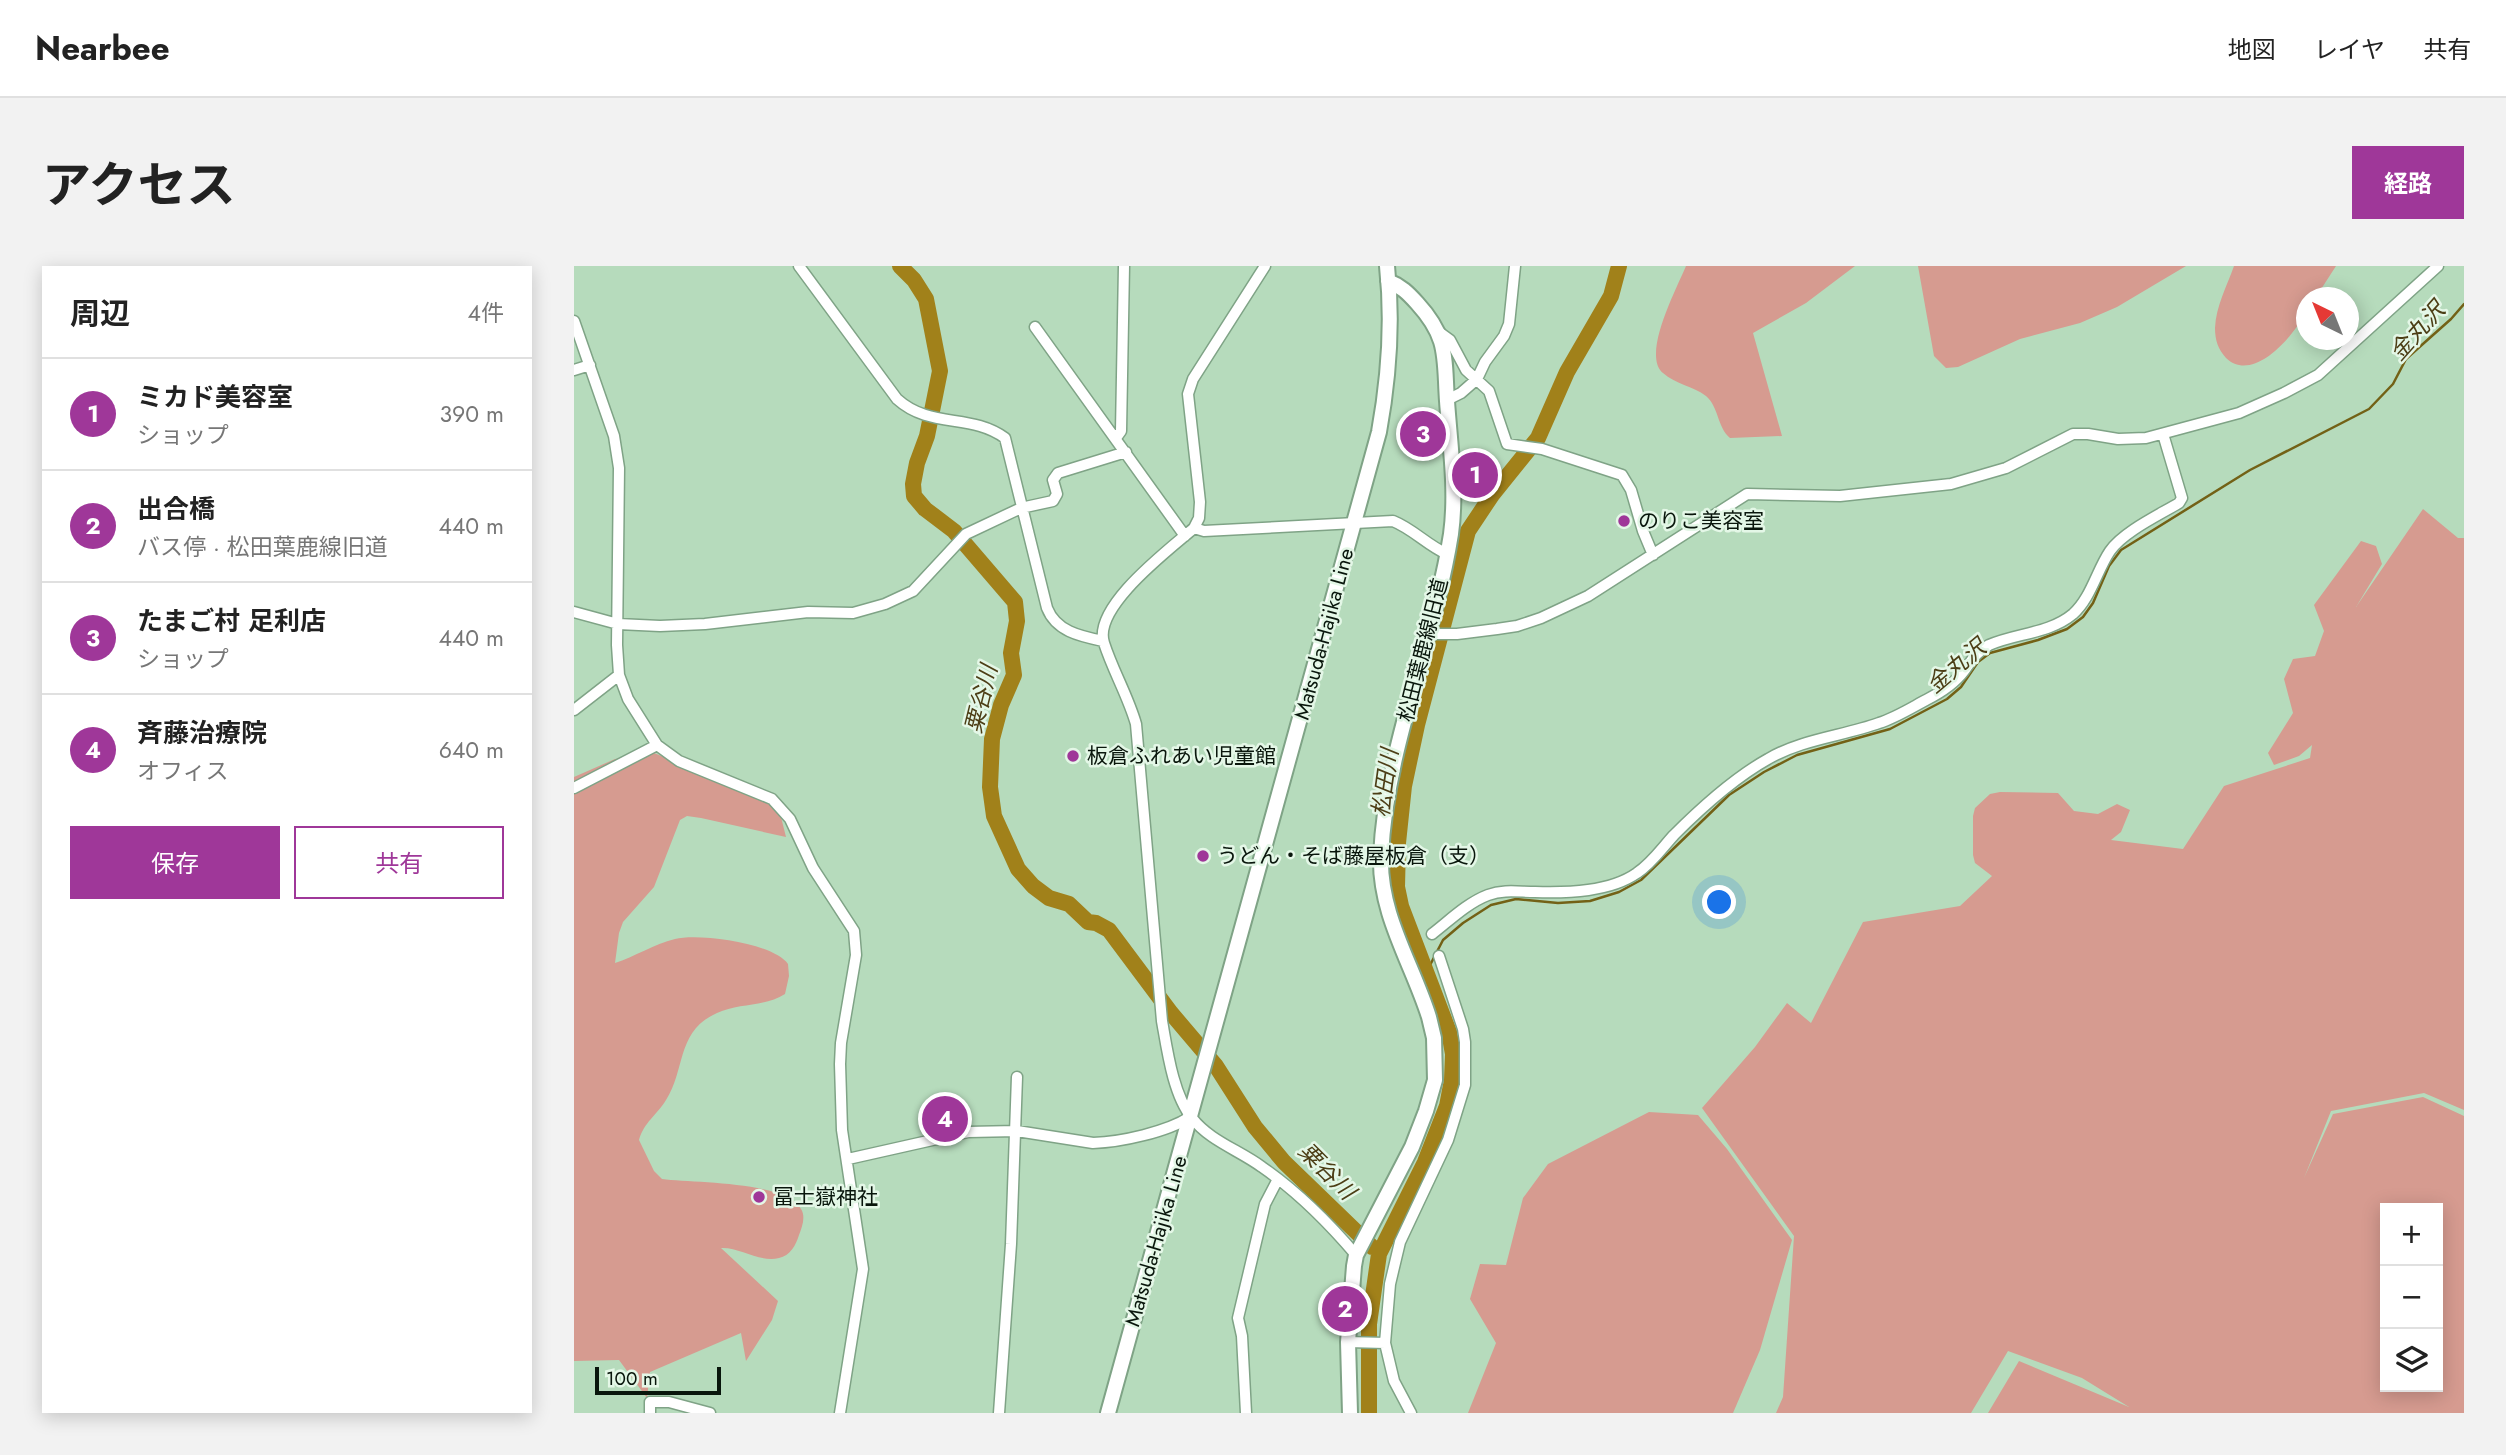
<!DOCTYPE html>
<html lang="ja">
<head>
<meta charset="utf-8">
<style>
	:root { --surface:#fff; --page:#f2f2f2; --text:#222; --muted:#767676; --line:#e0e0e0; --accent:#9f3799 }
	body { margin:0; font-family:Jost,"Noto Sans JP",sans-serif; background:var(--page); color:var(--text) }
	.controls { position:absolute; right:21px; bottom:21px; display:grid; overflow:hidden; border-radius:0px; box-shadow:0 4px 18px #0003 }
	.controls button { width:63px; height:63px; display:grid; place-items:center; padding:0; border:0; border-bottom:2px solid var(--line); background:var(--surface); color:var(--text); font:35px sans-serif }
	.compass { position:absolute; left:1722px; top:21px; width:63px; height:63px; border-radius:50%; background:var(--surface); box-shadow:0 4px 18px #0003; rotate:317deg }
	.scale { position:absolute; left:21px; bottom:18px; width:126px; box-sizing:border-box; padding-left:7px; border:4px solid #09160c; border-top:0; font-size:19px; line-height:24px; white-space:nowrap; color:#09160c; -webkit-text-stroke:5px #e4f7e7; paint-order:stroke }
	.you { position:absolute; left:1146px; top:637px; width:24px; height:24px; margin:-18px; border:5px solid #fff; border-radius:50%; background:#1a73e8; box-shadow:0 0 0 10px #1a73e833 }
	.badge { display:grid; place-items:center; width:46px; height:46px; border-radius:50%; background:var(--accent); color:#fff; font-size:23px; font-weight:700 }
	.pin { position:absolute; translate:-50% -50%; border:4px solid #fff; box-shadow:0 2px 7px #0006 }
	.list { margin:0; padding:0; list-style:none }
	h2 { display:flex; justify-content:space-between; align-items:center; height:91px; margin:0; padding:0 28px; font-size:30px }
	h2 small { font-size:23px; font-weight:400; color:var(--muted) }
	.list li { display:grid; grid-template-columns:46px 1fr auto; gap:21px; align-items:center; box-sizing:border-box; height:112px; padding:0 28px; border-top:2px solid var(--line) }
	.list b { display:block; font-size:26px; white-space:nowrap }
	.list p { margin:0; font-size:23px; white-space:nowrap; color:var(--muted) }
	.list em { font-size:23px; font-style:normal; color:var(--muted) }
	.actions { display:flex; gap:14px; padding:21px 28px }
	.actions a { flex:1; padding:16px 0; border:2px solid var(--accent); border-radius:0px; text-align:center; font-size:24px; color:var(--accent) }
	.actions .main { background:var(--accent); color:#fff }
	.icon { flex:none; width:38px; height:38px; fill:none; stroke:currentColor; stroke-width:2; stroke-linecap:round; stroke-linejoin:round }
	.map { position:relative; flex:none; width:1890px; height:1147px; overflow:hidden; border-radius:0px }
	header { display:flex; align-items:center; gap:42px; box-sizing:border-box; height:98px; padding:0 35px; background:var(--surface); border-bottom:2px solid var(--line) }
	header strong { font-size:33px }
	nav { display:flex; gap:38px; margin-inline-start:auto; font-size:24px }
	.intro { display:flex; align-items:center; justify-content:space-between; box-sizing:border-box; height:168px; padding:0 42px }
	h1 { margin:0; font-size:49px }
	.button { padding:18px 32px; border-radius:0px; background:var(--accent); color:#fff; font-size:24px; font-weight:700 }
	main { display:flex; gap:42px; padding:0 42px }
	aside { flex:1; background:var(--surface); border-radius:0px; box-shadow:0 4px 18px #0003 }
	.map>svg:first-child { display:block }
	.green { fill:#d69b90; fill-rule:evenodd }
	.lines { fill:none; stroke-linecap:round; stroke-linejoin:round }
	.stream { stroke:#736116; stroke-width:2.5 }
	.river { stroke:#a1811a; stroke-width:16 }
	.street-casing { stroke:#7fa386; stroke-width:13 }
	.secondary-casing { stroke:#7fa386; stroke-width:18 }
	.street { stroke:#fff; stroke-width:10 }
	.secondary { stroke:#fff; stroke-width:14 }
	.poi-dot { fill:#9f3799; stroke:#e4f7e7; stroke-width:2.5 }
	.labels { text-anchor:middle; stroke-width:5; stroke-linejoin:round; paint-order:stroke }
	.poi-label { font-size:21px; fill:#09160c; stroke:#e4f7e7; text-anchor:start }
	.street-label { font-size:21px; fill:#09160c; stroke:#e4f7e7 }
	.water-label { font-size:23px; font-style:italic; fill:#4c3e16; stroke:#e4f7e7 }
</style>
</head>
<body>
<header>
<strong>Nearbee</strong>
<nav><a>地図</a><a>レイヤ</a><a>共有</a></nav>
</header>
<div class="intro"><h1>アクセス</h1><a class="button">経路</a></div>
<main>
<aside>
<h2>周辺<small>4件</small></h2>
<ul class="list">
<li><span class="badge">1</span><div><b>ミカド美容室</b><p>ショップ</p></div><em>390 m</em></li>
<li><span class="badge">2</span><div><b>出合橋</b><p>バス停 · 松田葉鹿線旧道</p></div><em>440 m</em></li>
<li><span class="badge">3</span><div><b>たまご村 足利店</b><p>ショップ</p></div><em>440 m</em></li>
<li><span class="badge">4</span><div><b>斉藤治療院</b><p>オフィス</p></div><em>640 m</em></li>
</ul>
<div class="actions"><a class="main">保存</a><a>共有</a></div>
</aside>
<div class="map">
<svg width="1890" height="1147" viewBox="0 0 1890 1147">
	<rect width="100%" height="100%" fill="#b6dbbc"/>
	<!-- green -->
	<path class="green" d="M1112,0H1281L1232,37L1179,67L1208,170L1156,172C1143,161 1145,141 1132,130C1119,120 1101,118 1089,107C1067,89 1103,22 1112,0Z
		M1344,0H1612L1543,41L1506,57L1446,73L1384,101L1372,102L1360,90Z
		M1660,0H1762L1742,31L1732,32C1732,37 1733,43 1731,47C1720,70 1679,118 1652,92C1644,83 1641,74 1641,62C1642,40 1653,20 1660,0Z
		M1849,243L1884,272H1890V844L1850,827L1757,845L1730,912L1759,848L1849,831L1890,850V1147H1414L1445,1095L1555,1141L1508,1112L1434,1085L1397,1147H1202L1209,1131L1220,970L1128,842L1181,781L1213,737L1237,757L1289,656L1386,640L1418,610L1401,597L1399,589V550L1401,542L1416,528L1426,526L1484,527L1500,545L1524,548L1543,538L1556,544L1547,566L1537,574L1609,583L1650,520L1736,492L1738,479L1725,490L1700,499L1694,487L1719,447L1710,413L1719,393L1741,390L1750,365L1740,339L1787,275L1802,280L1808,298L1782,341ZM1811,942H1864V1121H1811Z
		M80,487L191,532L207,551L212,571L127,552L113,550L106,554L80,621L49,656L45,667L41,697C60,691 80,678 101,673C125,667 199,677 214,698L215,710L211,728C191,741 165,737 143,747C102,765 112,803 92,834C83,849 70,856 65,874L80,905L88,913C119,917 212,915 227,943C232,951 228,961 225,969C222,979 216,990 205,992C186,997 166,981 147,982L204,1035L198,1054L172,1095L167,1067L76,1106L73,1132L45,1094L0,1095V511L41,493Z
		M1075,846L1124,849L1153,883L1218,974L1186,1084L1159,1147H894L922,1077L896,1033L906,998L932,999L949,932L974,898Z"/>
	<g class="lines">
		<!-- stream -->
		<path class="stream" d="M853,705L869,674L889,657L917,639L942,633L984,637L1016,635L1045,626L1067,614L1155,529L1190,506L1223,489L1316,463L1373,433L1387,421L1404,396L1416,387L1464,374L1493,363L1509,351L1519,337L1535,300L1547,284L1676,204L1795,143L1819,118L1832,93L1877,53L1890,38"/>
		<!-- river -->
		<path class="river" d="M326,0L340,14L352,33L366,105L353,170L343,197L339,218L340,230L351,243L380,265L441,336L443,355L437,387L440,409L427,439L418,473L416,521L420,550L444,603L459,620L475,632L495,638L514,656L522,657L535,664L597,747L642,800L681,861L710,896L798,981
			M795,1147V1058L805,988L851,896L873,840L878,814L879,788L875,766L827,640L823,621L824,577L830,520L843,459L894,265L918,229L964,172L993,106L1037,30L1045,0"/>
		<defs>
			<path id="street" d="M225,0L323,133C356,163 397,147 431,172L473,342C482,365 505,370 529,375
				M691,0L619,113L614,128L626,236L625,252L620,262C596,283 518,341 530,377C539,405 554,430 562,458L588,755C593,783 599,829 618,852C636,875 665,884 688,901C724,926 754,956 782,989
				M0,55L40,170L45,202L43,379L45,409L54,433L83,479L105,495L198,533L216,553L239,602L280,665L282,689L267,777L266,798L268,864L289,1003L266,1147
				M461,61L611,270
				M865,66L876,74L892,104L915,125L933,178L968,183L1048,209L1057,224L1069,265L1079,289
				M0,104L16,99
				M873,134L887,127L903,113L911,96L930,70L935,58L941,0
				M542,172L547,165L550,0
				M620,262L630,265L819,255C839,263 853,279 873,288
				M0,346L44,358L86,360L131,358L234,346L279,347L311,338L339,325L392,268L447,242L479,235L483,228L479,214L484,207L552,186
				M853,368H883L923,363L943,360L967,352L1014,330L1173,228L1266,230L1377,218L1432,202L1499,168H1514L1544,173L1572,172L1665,147L1710,127L1744,109L1864,0
				M0,444L45,409
				M0,522L83,479
				M858,668C875,655 893,637 914,629C930,623 945,626 961,626C994,627 1036,626 1063,607C1078,597 1088,582 1100,569C1128,541 1160,512 1194,493C1228,473 1269,470 1305,457C1321,452 1337,442 1352,434C1366,427 1381,417 1390,405C1398,394 1402,386 1415,379C1442,367 1475,368 1499,348C1517,332 1523,304 1536,285C1549,266 1585,249 1605,237L1608,232L1589,168
				M274,893L394,866L443,865L519,877C547,876 593,866 616,851
				M774,1076L811,1077
				M76,1147V1136H95L136,1147
				M425,1147L437,978L443,811
				M672,1147L668,1070L664,1052L691,938L704,913
				M837,1147L820,1115L811,1077L816,1018L826,976L874,874L891,819V776L889,763L865,690"/>
			<path id="secondary" d="M534,1147L805,166C815,111 819,56 813,0
				M776,1147L774,1076L780,1000L782,989L838,881L852,845L861,814L860,772L855,751C838,697 805,648 807,590C812,479 860,376 877,268C883,224 876,179 873,135C870,91 875,72 843,37C834,27 827,20 814,15"/>
		</defs>
		<!-- street casing -->
		<use href="#street" class="street-casing"/>
		<!-- secondary casing -->
		<use href="#secondary" class="secondary-casing"/>
		<!-- street -->
		<use href="#street" class="street"/>
		<!-- secondary -->
		<use href="#secondary" class="secondary"/>
	</g>
	<!-- markers -->
	<g class="poi-dot">
		<circle cx="1050" cy="255" r="7"/>
		<circle cx="499" cy="490" r="7"/>
		<circle cx="629" cy="590" r="7"/>
		<circle cx="185" cy="931" r="7"/>
	</g>
	<g class="labels">
		<!-- poi labels -->
		<g class="poi-label">
			<text x="1064" y="262">のりこ美容室</text>
			<text x="513" y="497">板倉ふれあい児童館</text>
			<text x="643" y="597">うどん・そば藤屋板倉（支）</text>
			<text x="199" y="938">冨士嶽神社</text>
		</g>
		<!-- street labels -->
		<g class="street-label">
			<text transform="translate(750 368) rotate(-75)" y="7">Matsuda-Hajika Line</text>
			<text transform="translate(849 384) rotate(-76)" y="7">松田葉鹿線旧道</text>
			<text transform="translate(582 975) rotate(-74)" y="7">Matsuda-Hajika Line</text>
		</g>
		<!-- water labels -->
		<g class="water-label">
			<text transform="translate(1843 65) rotate(-48)" y="8">金丸沢</text>
			<text transform="translate(1382 400) rotate(-40)" y="8">金丸沢</text>
			<text transform="translate(407 433) rotate(-76)" y="8">粟谷川</text>
			<text transform="translate(811 517) rotate(-82)" y="8">松田川</text>
			<text transform="translate(753 905) rotate(45)" y="8">粟谷川</text>
		</g>
	</g>
</svg>
<div class="controls">
<button>+</button>
<button>−</button>
<button><svg class="icon" aria-label="layers" viewBox="0 0 24 24"><path d="M12 4l9 5-9 5-9-5zM3 14l9 5 9-5"/></svg></button>
</div>
<svg class="compass" viewBox="-18 -18 36 36"><path d="M0-13l5 13h-10z" fill="#e53935"/><path d="M0 13l5-13h-10z" fill="#767676"/></svg>
<div class="scale">100 m</div>
<div class="you"></div>
<div class="pin badge" style="left:901px;top:209px">1</div>
<div class="pin badge" style="left:771px;top:1043px">2</div>
<div class="pin badge" style="left:849px;top:168px">3</div>
<div class="pin badge" style="left:371px;top:853px">4</div>
</div>
</main>
</body>
</html>
